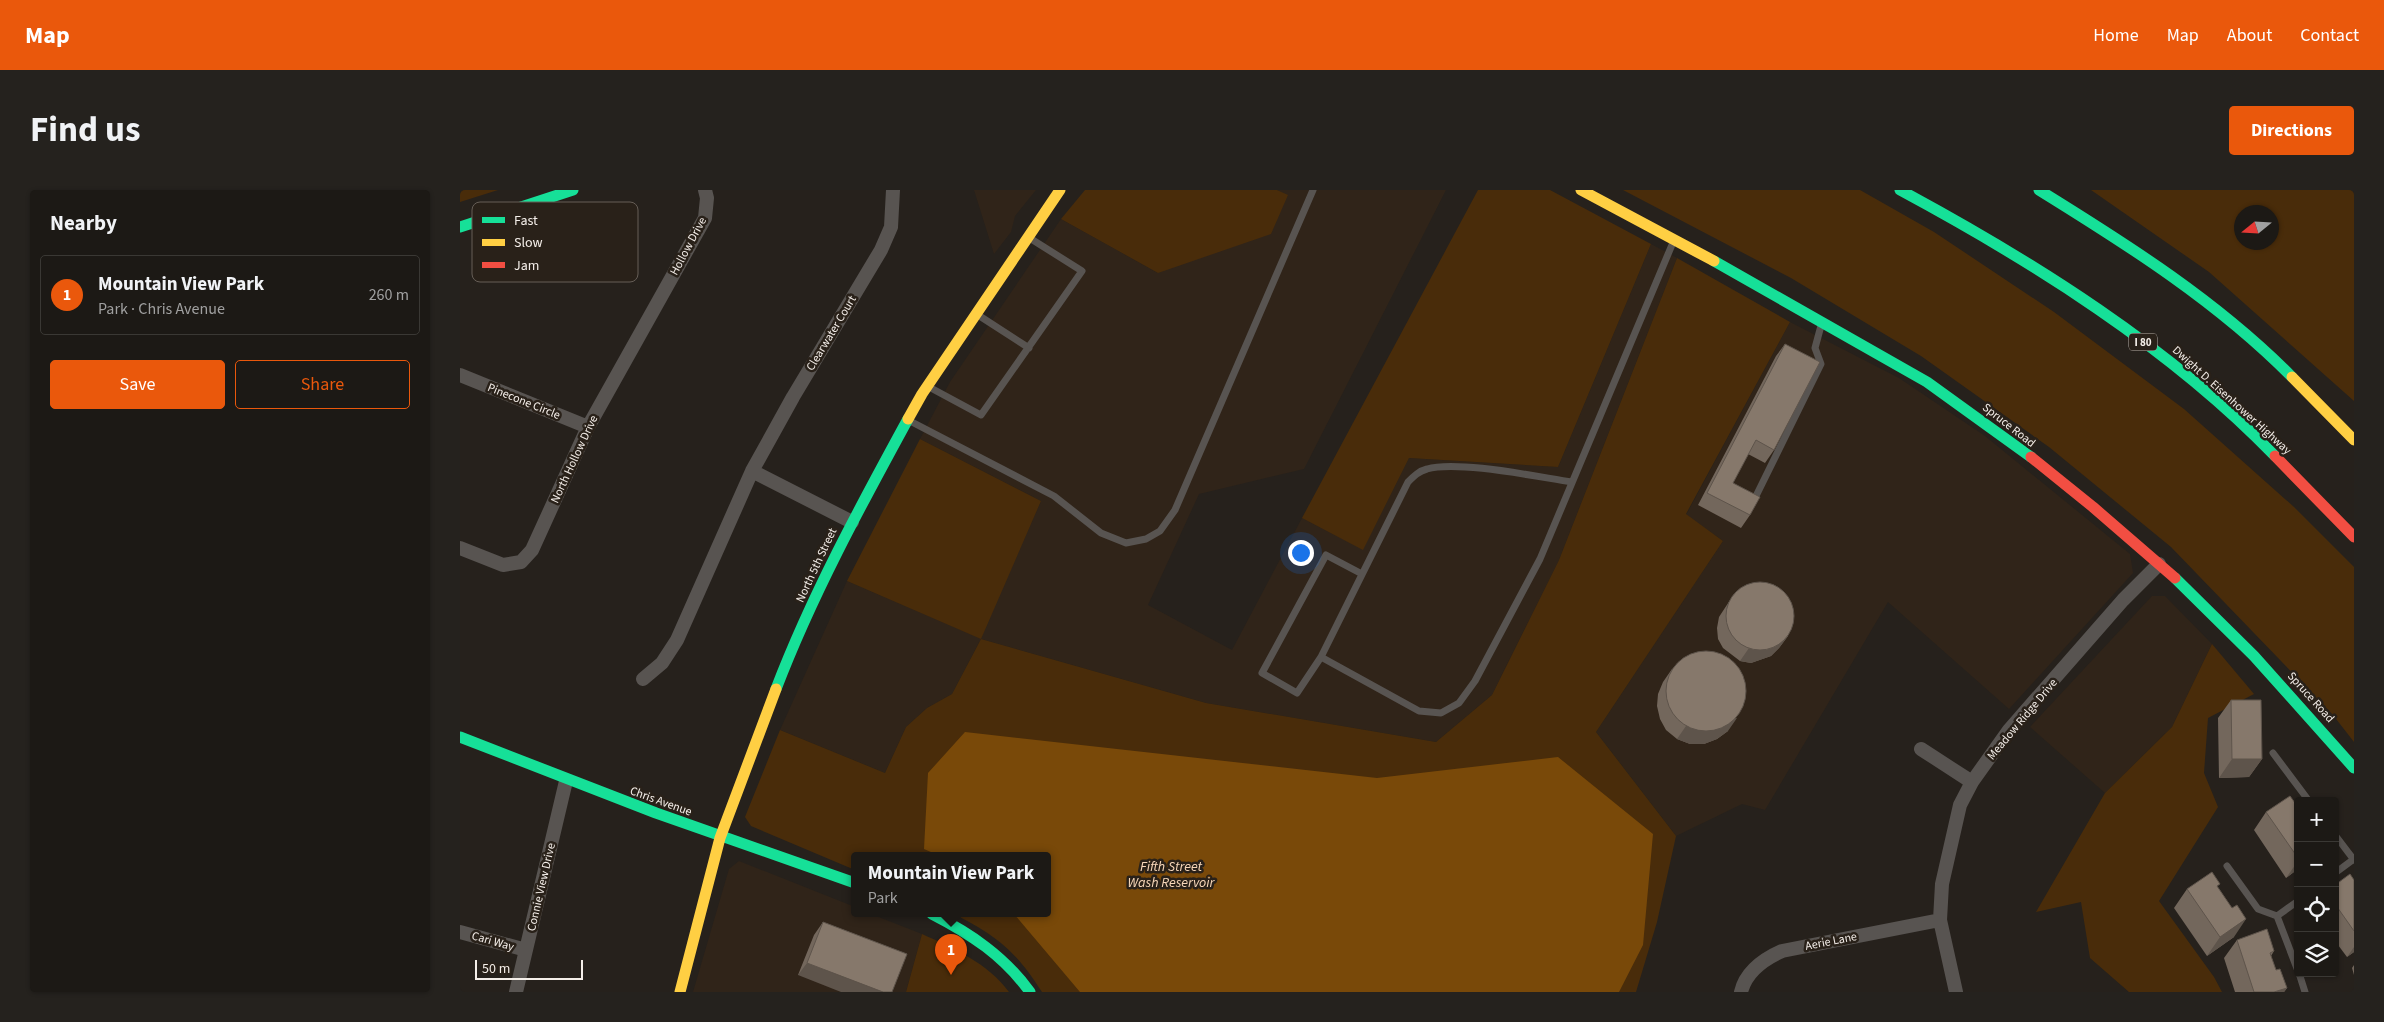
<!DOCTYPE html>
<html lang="en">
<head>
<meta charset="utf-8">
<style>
	:root { --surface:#1c1915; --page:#25221e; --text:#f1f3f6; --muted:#a0a0a0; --line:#3a3834; --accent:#ea580c }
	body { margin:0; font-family:"Source Sans 3",sans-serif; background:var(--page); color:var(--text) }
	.controls { position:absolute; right:15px; bottom:15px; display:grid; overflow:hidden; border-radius:5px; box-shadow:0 1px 4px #0004 }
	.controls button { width:45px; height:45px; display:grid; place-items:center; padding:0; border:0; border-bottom:1px solid var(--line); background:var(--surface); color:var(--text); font:25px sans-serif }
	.compass { position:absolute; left:1774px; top:15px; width:45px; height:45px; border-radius:50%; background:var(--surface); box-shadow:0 1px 4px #0004; rotate:252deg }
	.scale { position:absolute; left:15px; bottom:12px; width:108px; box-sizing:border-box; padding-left:5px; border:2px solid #f4eee9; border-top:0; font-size:14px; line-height:18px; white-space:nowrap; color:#f4eee9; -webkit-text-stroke:4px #292119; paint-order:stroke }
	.you { position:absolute; left:840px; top:362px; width:18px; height:18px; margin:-12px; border:4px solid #fff; border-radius:50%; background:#1a73e8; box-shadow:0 0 0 8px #1a73e833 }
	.badge { display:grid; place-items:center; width:32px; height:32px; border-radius:50%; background:var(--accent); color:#fff; font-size:16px; font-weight:700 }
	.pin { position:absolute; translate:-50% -41px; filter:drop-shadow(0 1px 2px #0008) }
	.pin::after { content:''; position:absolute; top:26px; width:18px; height:15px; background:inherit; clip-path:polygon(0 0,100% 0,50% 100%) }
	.popup { position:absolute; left:391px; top:662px; width:200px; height:65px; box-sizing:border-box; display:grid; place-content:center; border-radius:5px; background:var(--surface); filter:drop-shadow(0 1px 4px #0005); font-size:16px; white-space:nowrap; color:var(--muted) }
	.popup b { font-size:19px; color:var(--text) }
	.popup::after { content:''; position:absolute; left:50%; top:100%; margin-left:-10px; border:10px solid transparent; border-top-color:var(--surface) }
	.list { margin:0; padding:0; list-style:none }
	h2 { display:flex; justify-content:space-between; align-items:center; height:65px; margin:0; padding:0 20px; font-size:21px }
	h2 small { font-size:16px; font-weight:400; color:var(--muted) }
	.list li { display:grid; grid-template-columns:32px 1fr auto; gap:15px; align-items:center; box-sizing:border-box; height:80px; margin:0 10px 10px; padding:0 10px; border:1px solid var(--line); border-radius:5px }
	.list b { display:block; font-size:19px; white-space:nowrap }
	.list p { margin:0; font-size:16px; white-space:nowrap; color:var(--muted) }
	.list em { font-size:16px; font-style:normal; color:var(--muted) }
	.actions { display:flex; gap:10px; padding:15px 20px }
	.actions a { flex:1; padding:11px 0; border:1px solid var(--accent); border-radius:5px; text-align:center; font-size:18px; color:var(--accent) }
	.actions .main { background:var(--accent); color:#fff }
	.icon { flex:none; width:28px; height:28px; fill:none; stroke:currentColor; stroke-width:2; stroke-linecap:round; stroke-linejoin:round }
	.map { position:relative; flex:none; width:1894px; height:802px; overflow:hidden; border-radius:5px }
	header { display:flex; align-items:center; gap:30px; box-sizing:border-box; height:70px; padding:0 25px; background:var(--accent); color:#fff }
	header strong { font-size:24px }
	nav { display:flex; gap:28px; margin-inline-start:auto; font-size:18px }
	.intro { display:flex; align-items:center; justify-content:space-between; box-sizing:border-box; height:120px; padding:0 30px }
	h1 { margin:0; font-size:35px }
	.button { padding:12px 22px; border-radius:5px; background:var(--accent); color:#fff; font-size:18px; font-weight:700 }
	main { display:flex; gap:30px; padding:0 30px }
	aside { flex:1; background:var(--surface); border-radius:5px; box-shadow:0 1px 4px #0004 }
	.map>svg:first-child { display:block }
	.built { fill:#302419 }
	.green { fill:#492c0a; fill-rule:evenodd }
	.water { fill:#794909 }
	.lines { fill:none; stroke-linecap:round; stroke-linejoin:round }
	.lane { stroke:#585451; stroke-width:7 }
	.street { stroke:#585451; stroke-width:14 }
	.fast { stroke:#16e098; stroke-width:11 }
	.slow { stroke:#ffcf43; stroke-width:11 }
	.jam { stroke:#f24e42; stroke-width:11 }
	.wall { fill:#73675c }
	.shaded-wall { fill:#5e544b }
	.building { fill:#86786b; stroke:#5e544b }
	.labels { text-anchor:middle; stroke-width:5; stroke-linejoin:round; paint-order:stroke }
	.shield { fill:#292119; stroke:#b7b0ab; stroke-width:1 }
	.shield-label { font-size:11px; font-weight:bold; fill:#f4eee9 }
	.street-label { font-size:12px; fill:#f4eee9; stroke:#292119 }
	.water-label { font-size:14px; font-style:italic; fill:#f7d7b9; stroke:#292119 }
	.key { fill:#292119; stroke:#665e57; stroke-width:1 }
	.key-label { font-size:14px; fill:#f4eee9 }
</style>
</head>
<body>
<header>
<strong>Map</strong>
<nav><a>Home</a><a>Map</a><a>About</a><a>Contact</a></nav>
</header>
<div class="intro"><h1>Find us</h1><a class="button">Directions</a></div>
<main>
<aside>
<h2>Nearby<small></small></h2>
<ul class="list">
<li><span class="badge">1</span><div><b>Mountain View Park</b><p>Park · Chris Avenue</p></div><em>260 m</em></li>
</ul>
<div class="actions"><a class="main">Save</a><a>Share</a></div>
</aside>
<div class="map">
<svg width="1894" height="802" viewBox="0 0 1894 802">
	<rect width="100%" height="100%" fill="#26211c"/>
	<!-- built -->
	<path class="built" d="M514,0H576L555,26L551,42L534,64Z
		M817,0H986L844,279L739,304L688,415L772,460L842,328L903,359L949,268L1098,277L1191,54L1217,68L1099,370L1032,505L976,552L746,513L521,449L492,504L467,518L446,537L425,583L320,540L387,391L520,448L581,311L460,249L490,192L601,29L698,83L828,6Z
		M1330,132L1439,188L1525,246L1670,364L1673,383L1549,519L1428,412L1305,620L1282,614L1216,646L1136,542L1263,351L1226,325Z
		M1692,406H1705L1752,454L1712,537L1645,603L1570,537Z
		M279,671L395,717V724H411L462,744L446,802H233L269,679Z"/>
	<!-- green -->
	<path class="green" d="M0,0H38L0,12Z
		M625,0H817L828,5L811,44L698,83L601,29Z
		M1018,0H1090L1191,54L1098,277L949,268L903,360L842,328Z
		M1163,0H1400L1474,42L1594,122L1724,219L1834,317L1894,377V552L1873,525L1711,357L1589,257L1461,166L1331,88Z
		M1631,0H1894V211L1749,82ZM1782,22H1812V52H1782Z
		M1217,68L1330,132L1226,324L1263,351L1136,542L1216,646L1197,732L1176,802H582C556,761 537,746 494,724H587V666H395V680L291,636L285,627L320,540L425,583L446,537L467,518L492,504L521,449L387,391L460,249L581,311L521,449L746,513L976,552L1032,505L1099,370Z
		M1752,454L1794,504L1748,528L1744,583L1758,617L1699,711L1754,787L1762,802H1669L1630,768L1621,712L1576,722L1645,603L1712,537Z
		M462,744C493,758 528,773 549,802H446Z"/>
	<!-- water -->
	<path class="water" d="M505,542L917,588L1098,567L1193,644L1183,755L1159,802H620L554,724H587V666H480L464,659L468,583Z"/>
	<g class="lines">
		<!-- lane -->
		<path class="lane" d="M518,125L569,158
			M469,197L521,225L622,81L568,47
			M448,230L594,306L641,343L666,353L686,349L700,341L715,320L853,0
			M1112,292C1078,287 997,270 967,279C959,281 954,286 948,292L861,467L959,521L981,523L999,513L1015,491L1080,369L1214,50
			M1297,304L1361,174L1355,158L1362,132
			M861,467L837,503L802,483L866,365L902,384
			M1813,563L1849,611
			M1875,645L1894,670
			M1767,676L1798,719L1817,726L1838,781
			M1875,683L1894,669
			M1817,726L1838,711
			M1839,783L1845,802"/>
		<!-- street -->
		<path class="street" d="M0,185L128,237
			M292,281L392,332
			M0,358L43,375L61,372L72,360L128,237L245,28L247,8L245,0
			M183,489L202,473L217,450L292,281L333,207L421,60L431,37L433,0
			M1461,559L1512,592
			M0,742L66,760
			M56,802L106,591
			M1281,802C1286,781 1304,769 1322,761L1480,730
			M1496,802L1480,730L1482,694L1500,615L1512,592L1549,540L1663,410L1699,374"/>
		<!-- fast -->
		<path class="fast" d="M1440,0C1572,71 1711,158 1815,266
			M1579,0C1668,55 1758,112 1832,187
			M0,37L113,0
			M1254,71L1467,192L1571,267
			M1715,388L1794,466L1894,578
			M316,499C352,405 400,317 448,229
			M0,547L196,623L395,693
			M472,724C511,744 544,766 570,802"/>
		<!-- slow -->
		<path class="slow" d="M1121,0L1254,71
			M1832,187L1894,250
			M448,229L462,204L600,0
			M220,802L260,648L316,499"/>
		<!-- jam -->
		<path class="jam" d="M1815,266L1894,347
			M1571,267L1633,317L1715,388"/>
	</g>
	<!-- wall -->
	<path class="wall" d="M1325,154L1314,260L1305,273L1288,264L1273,293L1290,325L1281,338L1238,315L1316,166Z
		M1274,404L1328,446L1319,458L1311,466L1291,473L1280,471L1263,458L1258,449L1257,438L1259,427Z
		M1212,479L1268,541L1257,549L1244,554H1230L1217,549L1206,540L1200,529L1197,516L1198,504L1203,492Z
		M1771,510L1802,569L1789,587L1759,588L1758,528Z
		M1838,617V679L1826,688L1794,640L1806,622Z
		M1894,690V762L1887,767L1875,751V695Z
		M1727,699L1774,747L1747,766L1714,718Z
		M363,732L447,764L338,785L354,745Z
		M1777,750L1814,761L1811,766L1816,780L1827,798L1824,802H1775L1764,768Z
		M1894,775V785L1892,778Z"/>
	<!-- shaded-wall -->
	<path class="shaded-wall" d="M1328,446L1319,458L1311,466L1291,473L1280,471L1289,458Z
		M1277,528L1268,541L1257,549L1244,554H1230L1217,549L1226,536Z
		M1772,569H1802L1789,587L1759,588Z
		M1838,671V679L1826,688Z
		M1786,729L1774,747L1747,766L1760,747Z
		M1894,757V762L1887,767Z
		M347,773L423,802H381L338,785Z
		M1827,798L1824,802H1814Z"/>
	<!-- building -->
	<path class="building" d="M1325,154L1360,172L1314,260L1296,250L1273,293L1300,307L1290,325L1247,303Z
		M1266 426a34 34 0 1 1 68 0a34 34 0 1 1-68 0Z
		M1206 501a40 40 0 1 1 80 0a40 40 0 1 1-80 0Z
		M1771,510H1801L1802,569H1772Z
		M1830,606L1838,617V668L1806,622Z
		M1752,682L1760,694L1757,696L1772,718L1777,715L1786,729L1760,747L1727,699Z
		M1890,684L1894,690V741L1875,714V695Z
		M363,732L447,764L432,802H423L347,773Z
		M1807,739L1814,761L1810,763L1816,780L1820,779L1827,798L1814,802H1794L1777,750Z"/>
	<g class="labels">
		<!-- shield labels -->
		<rect class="shield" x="1669" y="143.5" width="28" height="17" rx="4"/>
		<g class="shield-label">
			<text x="1683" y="156">I 80</text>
		</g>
		<!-- street labels -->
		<g class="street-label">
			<text transform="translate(228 56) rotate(-62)" y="4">Hollow Drive</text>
			<text transform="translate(371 143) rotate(-59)" y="4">Clearwater Court</text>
			<text transform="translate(1772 210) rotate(42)" y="4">Dwight D. Eisenhower Highway</text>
			<text transform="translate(64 211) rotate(22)" y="4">Pinecone Circle</text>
			<text transform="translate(1549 235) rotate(38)" y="4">Spruce Road</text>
			<text transform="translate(114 269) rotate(-65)" y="4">North Hollow Drive</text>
			<text transform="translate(356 375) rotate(-65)" y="4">North 5th Street</text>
			<text transform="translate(1851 507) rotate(48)" y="4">Spruce Road</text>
			<text transform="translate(1562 529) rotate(-50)" y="4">Meadow Ridge Drive</text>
			<text transform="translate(201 611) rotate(20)" y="4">Chris Avenue</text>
			<text transform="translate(81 697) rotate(-77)" y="4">Connie View Drive</text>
			<text transform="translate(33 751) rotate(16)" y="4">Cari Way</text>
			<text transform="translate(1371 751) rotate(-11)" y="4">Aerie Lane</text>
		</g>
		<!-- water labels -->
		<g class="water-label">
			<text x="711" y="681">Fifth Street<tspan x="711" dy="16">Wash Reservoir</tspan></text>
		</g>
	</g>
	<!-- legend -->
	<rect x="12" y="12" width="166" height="80" rx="8" class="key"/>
	<rect x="22" y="27" width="23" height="6" fill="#16e098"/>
	<rect x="22" y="49" width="23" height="7" fill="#ffcf43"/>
	<rect x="22" y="72" width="23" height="6" fill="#f24e42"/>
	<g class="key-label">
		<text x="54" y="35">Fast</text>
		<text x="54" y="57">Slow</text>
		<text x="54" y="80">Jam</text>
	</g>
</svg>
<div class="controls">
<button>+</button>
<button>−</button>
<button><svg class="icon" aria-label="locate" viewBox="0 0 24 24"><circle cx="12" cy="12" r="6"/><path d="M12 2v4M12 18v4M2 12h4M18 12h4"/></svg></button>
<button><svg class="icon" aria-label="layers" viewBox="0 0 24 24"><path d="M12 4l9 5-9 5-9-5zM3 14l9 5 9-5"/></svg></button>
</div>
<svg class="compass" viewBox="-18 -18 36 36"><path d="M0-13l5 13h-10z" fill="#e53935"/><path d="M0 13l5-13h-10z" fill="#a0a0a0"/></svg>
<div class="scale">50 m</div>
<div class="you"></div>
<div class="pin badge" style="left:491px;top:785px">1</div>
<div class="popup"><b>Mountain View Park</b>Park</div>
</div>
</main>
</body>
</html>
